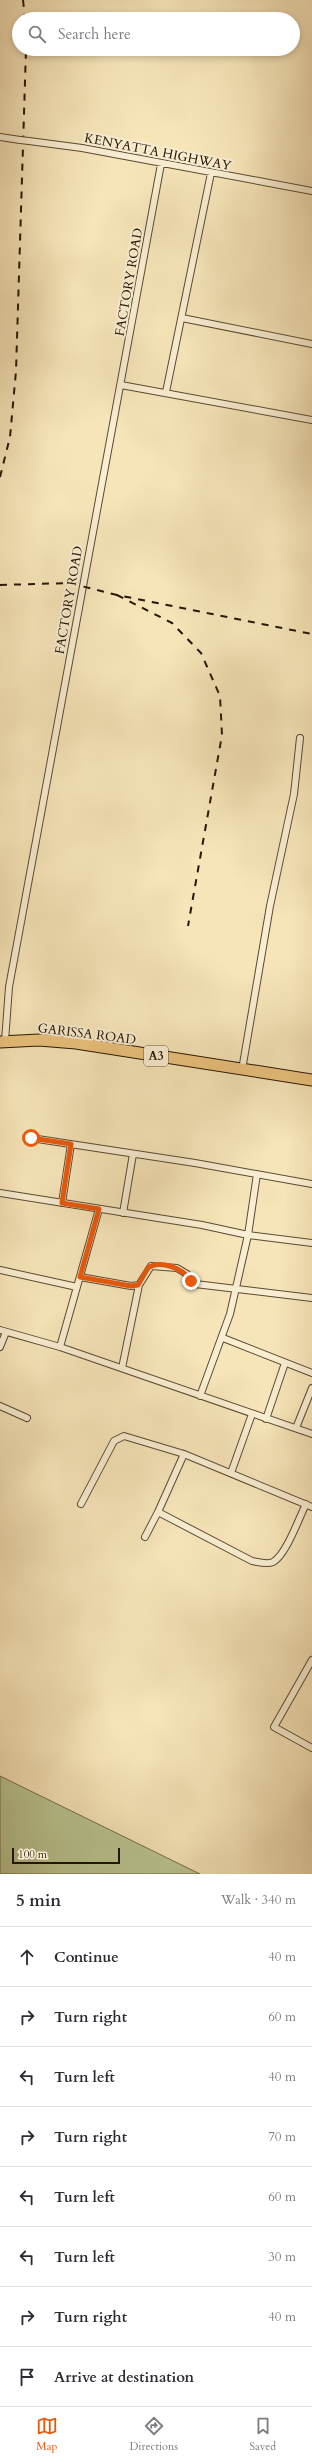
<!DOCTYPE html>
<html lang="en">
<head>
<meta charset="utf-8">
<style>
	:root { --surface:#fff; --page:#f7f7f7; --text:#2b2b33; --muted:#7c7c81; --line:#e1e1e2; --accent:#ea580c }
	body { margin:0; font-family:Cardo,serif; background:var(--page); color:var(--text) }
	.scale { position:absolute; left:12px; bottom:10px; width:108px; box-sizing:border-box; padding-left:4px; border:2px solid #261604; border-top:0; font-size:11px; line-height:14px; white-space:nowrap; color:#261604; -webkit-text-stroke:3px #f9eed2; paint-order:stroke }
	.stop { position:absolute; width:12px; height:12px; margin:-9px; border:3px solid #ea580c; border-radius:50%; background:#fff }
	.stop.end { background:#ea580c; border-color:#fff; box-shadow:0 1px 4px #0008 }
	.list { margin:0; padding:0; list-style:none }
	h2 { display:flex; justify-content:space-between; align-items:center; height:52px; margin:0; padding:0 16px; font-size:17px }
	h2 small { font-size:13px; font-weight:400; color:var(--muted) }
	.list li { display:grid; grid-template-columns:26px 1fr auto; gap:12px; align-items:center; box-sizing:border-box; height:60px; padding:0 16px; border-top:1px solid var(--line) }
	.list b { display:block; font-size:15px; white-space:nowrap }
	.list em { font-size:13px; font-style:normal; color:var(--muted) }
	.icon { flex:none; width:22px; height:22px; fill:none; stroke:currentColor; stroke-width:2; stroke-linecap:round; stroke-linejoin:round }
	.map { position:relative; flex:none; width:312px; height:1874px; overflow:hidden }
	.search { position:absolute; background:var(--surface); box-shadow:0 2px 6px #0003; left:12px; right:12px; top:12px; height:44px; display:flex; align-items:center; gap:10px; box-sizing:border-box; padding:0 14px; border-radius:22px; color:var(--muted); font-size:15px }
	.sheet { height:532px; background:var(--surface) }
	nav { display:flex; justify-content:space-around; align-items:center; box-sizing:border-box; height:56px; border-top:1px solid var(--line); background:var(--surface); font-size:11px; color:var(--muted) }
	nav a { display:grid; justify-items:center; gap:2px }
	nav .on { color:var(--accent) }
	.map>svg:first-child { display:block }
	.green { fill:#b9c592; stroke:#706e4b }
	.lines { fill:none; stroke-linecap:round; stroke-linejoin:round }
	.street-casing { stroke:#5a4a31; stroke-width:8 }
	.highway-casing { stroke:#261604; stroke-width:13 }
	.street { stroke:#f9eed2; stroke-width:6 }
	.highway { stroke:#ebc27c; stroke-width:11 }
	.rail { stroke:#261604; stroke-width:2; stroke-dasharray:7 7; stroke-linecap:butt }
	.street-bridge-casing { stroke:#5a4a31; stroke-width:8; stroke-linecap:butt }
	.street-bridge { stroke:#f9eed2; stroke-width:6 }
	.route { stroke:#ea580c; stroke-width:5 }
	.labels { text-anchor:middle; stroke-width:4; stroke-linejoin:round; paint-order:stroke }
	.shield { fill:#f9eed2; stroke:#655742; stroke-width:1 }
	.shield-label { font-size:12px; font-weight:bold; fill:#261604 }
	.street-label { font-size:13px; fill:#261604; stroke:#f9eed2 }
</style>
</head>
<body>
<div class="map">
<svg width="312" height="1874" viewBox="0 0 312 1874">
	<rect width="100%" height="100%" fill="#f6e5b9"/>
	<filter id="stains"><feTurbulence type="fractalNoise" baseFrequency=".005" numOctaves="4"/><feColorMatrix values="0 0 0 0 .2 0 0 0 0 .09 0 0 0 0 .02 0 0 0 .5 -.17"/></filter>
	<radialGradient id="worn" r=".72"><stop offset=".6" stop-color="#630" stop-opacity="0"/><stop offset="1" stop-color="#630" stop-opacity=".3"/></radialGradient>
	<!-- green -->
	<path class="green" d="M0,1776L200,1874H0Z"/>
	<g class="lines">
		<defs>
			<path id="street" d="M0,137L20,140
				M29,141L82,148L312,191
				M182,318L312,344
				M121,385L312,420
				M166,392L211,173
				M5,1041L9,987L161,164
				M242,1070L270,906L294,794L300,738
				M31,1138L195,1163L312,1184
				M257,1174L248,1235L312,1243
				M0,1193L202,1225L248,1235L230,1314L200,1396
				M62,1203L71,1144
				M123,1213L133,1154
				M0,1270L77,1287
				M80,1277L131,1286L139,1285
				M0,1330L60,1347L312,1434
				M223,1338L312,1373
				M0,1347L6,1332
				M60,1347L99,1209
				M122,1368L139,1285L151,1266L177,1268L187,1274L195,1284L312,1298
				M0,1406L27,1418
				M266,1419L285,1363
				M296,1428L312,1388
				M184,1454L158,1512L252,1561C258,1562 267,1565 273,1562C286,1555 299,1518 306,1504
				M231,1473L252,1414
				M81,1504L114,1441L124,1436L184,1454L312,1507
				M145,1537L158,1512
				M312,1660L274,1727L312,1748"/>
			<path id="highway" d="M0,1042L39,1040L76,1043L312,1080"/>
		</defs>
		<!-- street casing -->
		<use href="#street" class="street-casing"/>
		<!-- highway casing -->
		<use href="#highway" class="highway-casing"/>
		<!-- street -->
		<use href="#street" class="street"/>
		<!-- highway -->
		<use href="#highway" class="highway"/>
		<!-- rail -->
		<path class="rail" d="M23,0L25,19
			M0,477L10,437L16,371L26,49
			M0,585L69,583L117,595L312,634
			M117,595L172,623L201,653L220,696L222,735L188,926"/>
		<defs>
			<path id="street-bridge" d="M20,140L29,141"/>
		</defs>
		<!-- street-bridge casing -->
		<use href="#street-bridge" class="street-bridge-casing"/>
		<!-- street-bridge -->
		<use href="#street-bridge" class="street-bridge"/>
	</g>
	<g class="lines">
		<!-- route -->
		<path class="route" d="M31,1138L71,1144L62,1203L99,1209L80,1277L131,1286L138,1285L148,1268C160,1259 184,1269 191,1281"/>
	</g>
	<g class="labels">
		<!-- shield labels -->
		<rect class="shield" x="144" y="1046" width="24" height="20" rx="3"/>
		<g class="shield-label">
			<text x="156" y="1060">A3</text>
		</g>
		<!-- street labels -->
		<g class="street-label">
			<text transform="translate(158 151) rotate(11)" y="5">KENYATTA HIGHWAY</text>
			<text transform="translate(128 282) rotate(-80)" y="5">FACTORY ROAD</text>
			<text transform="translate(68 600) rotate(-80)" y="5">FACTORY ROAD</text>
			<text transform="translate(87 1033) rotate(7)" y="5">GARISSA ROAD</text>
		</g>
	</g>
	<rect width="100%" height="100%" filter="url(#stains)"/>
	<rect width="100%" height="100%" fill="url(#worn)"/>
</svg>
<div class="scale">100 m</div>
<div class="stop" style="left:31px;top:1138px"></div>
<div class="stop end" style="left:191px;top:1281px"></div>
<div class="search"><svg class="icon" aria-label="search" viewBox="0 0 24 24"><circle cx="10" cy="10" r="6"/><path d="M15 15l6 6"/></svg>Search here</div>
</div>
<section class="sheet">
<h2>5 min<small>Walk · 340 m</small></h2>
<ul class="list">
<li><svg class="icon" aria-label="ahead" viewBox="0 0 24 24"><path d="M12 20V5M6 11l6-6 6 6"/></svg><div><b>Continue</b></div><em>40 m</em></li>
<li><svg class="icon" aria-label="right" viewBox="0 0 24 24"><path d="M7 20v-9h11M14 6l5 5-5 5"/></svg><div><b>Turn right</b></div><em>60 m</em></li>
<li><svg class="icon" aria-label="left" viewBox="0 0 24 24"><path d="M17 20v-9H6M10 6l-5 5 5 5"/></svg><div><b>Turn left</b></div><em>40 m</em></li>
<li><svg class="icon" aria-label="right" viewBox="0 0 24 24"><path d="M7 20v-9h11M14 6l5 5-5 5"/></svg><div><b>Turn right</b></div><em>70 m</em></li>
<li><svg class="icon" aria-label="left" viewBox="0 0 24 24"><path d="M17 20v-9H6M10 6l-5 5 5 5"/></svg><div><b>Turn left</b></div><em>60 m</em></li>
<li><svg class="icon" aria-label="left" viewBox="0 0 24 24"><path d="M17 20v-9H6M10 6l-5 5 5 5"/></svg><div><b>Turn left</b></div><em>30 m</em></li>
<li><svg class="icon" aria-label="right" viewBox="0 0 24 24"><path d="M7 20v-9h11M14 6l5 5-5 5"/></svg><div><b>Turn right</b></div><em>40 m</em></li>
<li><svg class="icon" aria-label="arrive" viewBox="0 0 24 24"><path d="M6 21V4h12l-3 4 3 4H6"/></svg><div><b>Arrive at destination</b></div></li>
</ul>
</section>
<nav>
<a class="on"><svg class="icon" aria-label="map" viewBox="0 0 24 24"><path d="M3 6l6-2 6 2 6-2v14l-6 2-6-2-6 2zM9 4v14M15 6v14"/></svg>Map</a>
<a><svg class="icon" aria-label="directions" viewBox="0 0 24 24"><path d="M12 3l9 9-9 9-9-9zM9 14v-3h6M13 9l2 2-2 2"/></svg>Directions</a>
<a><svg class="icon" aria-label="saved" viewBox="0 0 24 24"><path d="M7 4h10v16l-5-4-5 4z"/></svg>Saved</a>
</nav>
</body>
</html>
